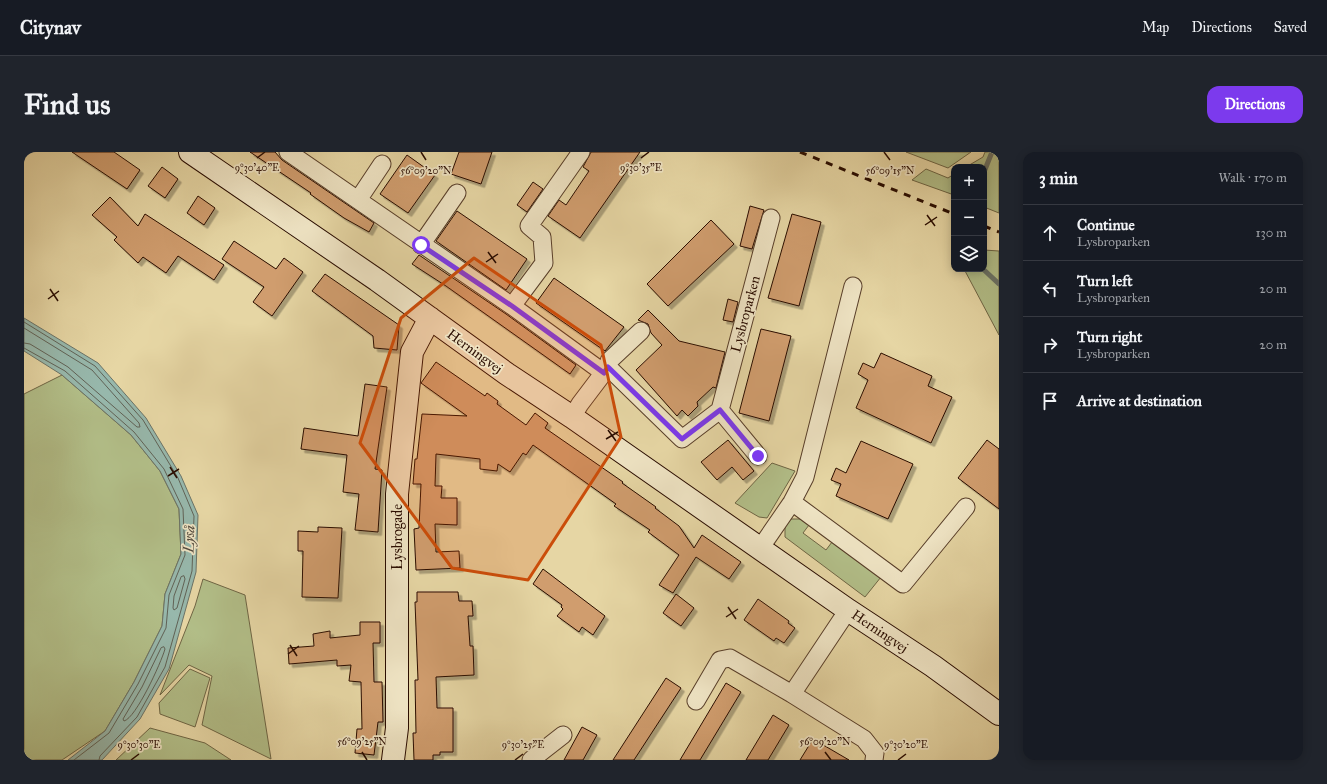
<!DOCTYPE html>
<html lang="en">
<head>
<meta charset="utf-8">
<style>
	:root { --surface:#171b24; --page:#20242c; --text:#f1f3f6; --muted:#9ea1a6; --line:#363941; --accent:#7c3aed }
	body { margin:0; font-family:"IM FELL Great Primer",serif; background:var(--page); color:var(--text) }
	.controls { position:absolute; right:12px; top:12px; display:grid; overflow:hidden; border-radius:8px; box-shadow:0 2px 10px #0003 }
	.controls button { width:36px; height:36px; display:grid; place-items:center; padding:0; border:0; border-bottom:1px solid var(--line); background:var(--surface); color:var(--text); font:20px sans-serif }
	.stop { position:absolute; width:12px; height:12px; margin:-9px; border:3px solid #7c3aed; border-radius:50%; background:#fff }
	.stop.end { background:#7c3aed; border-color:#fff; box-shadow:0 1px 4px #0008 }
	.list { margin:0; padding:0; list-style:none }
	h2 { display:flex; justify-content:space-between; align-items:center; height:52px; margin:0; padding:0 16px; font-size:17px }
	h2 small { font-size:13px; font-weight:400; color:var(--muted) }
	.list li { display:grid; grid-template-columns:26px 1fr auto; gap:12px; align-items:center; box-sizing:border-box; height:56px; padding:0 16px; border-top:1px solid var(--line) }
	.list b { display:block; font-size:15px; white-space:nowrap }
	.list p { margin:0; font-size:13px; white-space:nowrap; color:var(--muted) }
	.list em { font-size:13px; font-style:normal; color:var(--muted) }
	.icon { flex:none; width:22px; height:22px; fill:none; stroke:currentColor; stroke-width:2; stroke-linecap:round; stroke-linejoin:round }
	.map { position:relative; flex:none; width:975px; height:608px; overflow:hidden; border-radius:12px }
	header { display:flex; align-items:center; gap:24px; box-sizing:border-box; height:56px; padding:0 20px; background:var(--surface); border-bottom:1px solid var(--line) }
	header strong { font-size:19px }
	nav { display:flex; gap:22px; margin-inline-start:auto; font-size:14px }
	.intro { display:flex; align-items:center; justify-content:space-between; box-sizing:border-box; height:96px; padding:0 24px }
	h1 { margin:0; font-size:28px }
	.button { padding:10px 18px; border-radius:12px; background:var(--accent); color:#fff; font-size:14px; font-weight:700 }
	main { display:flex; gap:24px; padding:0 24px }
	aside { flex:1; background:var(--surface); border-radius:12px; box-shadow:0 2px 10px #0003 }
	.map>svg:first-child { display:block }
	.green { fill:#b2be88; stroke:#6e6544 }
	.water { fill:#97b8ac; stroke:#6b7367 }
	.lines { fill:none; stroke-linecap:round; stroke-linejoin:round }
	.shore { stroke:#606256; stroke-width:1 }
	.stream { stroke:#6b7367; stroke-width:5 }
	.building { fill:#d09d6e; stroke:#290c00; filter:url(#shadow) }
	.street-casing { stroke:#583e29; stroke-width:19 }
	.secondary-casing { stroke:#290c00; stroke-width:24 }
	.street { stroke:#efe4c4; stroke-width:17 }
	.secondary { stroke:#efe4c4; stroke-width:22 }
	.rail { stroke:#290c00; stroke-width:3; stroke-dasharray:7 7; stroke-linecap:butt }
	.route { stroke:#7c3aed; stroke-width:5 }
	.marked { fill:#cb4d0a; fill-opacity:0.2; stroke:#cb4d0a; stroke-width:3; stroke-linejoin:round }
	.ticks { fill:none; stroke:#290c00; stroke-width:1.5 }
	.labels { text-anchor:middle; stroke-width:3.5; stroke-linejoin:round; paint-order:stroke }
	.street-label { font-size:14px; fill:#290c00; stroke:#efe4c4 }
	.water-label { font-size:15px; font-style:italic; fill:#50483c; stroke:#efe4c4 }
	.ticks-label { font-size:10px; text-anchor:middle; fill:#290c00; stroke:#efe4c4; stroke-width:3.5; stroke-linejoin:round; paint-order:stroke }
</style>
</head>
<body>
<header>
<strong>Citynav</strong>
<nav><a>Map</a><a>Directions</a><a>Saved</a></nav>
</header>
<div class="intro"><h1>Find us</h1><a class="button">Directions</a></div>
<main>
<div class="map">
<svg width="975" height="608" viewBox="0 0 975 608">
	<defs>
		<filter id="shadow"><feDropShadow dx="3.5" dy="3.5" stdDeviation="0" flood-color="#0004"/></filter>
	</defs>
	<rect width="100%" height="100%" fill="#e6d6a4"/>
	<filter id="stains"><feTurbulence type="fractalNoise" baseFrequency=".005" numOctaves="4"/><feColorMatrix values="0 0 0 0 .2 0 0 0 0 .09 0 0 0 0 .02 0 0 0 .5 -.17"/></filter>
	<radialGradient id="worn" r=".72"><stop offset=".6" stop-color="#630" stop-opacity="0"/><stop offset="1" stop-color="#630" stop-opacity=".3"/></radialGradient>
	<!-- green -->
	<path class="green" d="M882,0H947L924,16Z
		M961,0H975V61L960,55V15H942L959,5Z
		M902,17L924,26L930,22V43L888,28Z
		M960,98L975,99V183L940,117H960Z
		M38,223L107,283L136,319L155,357L157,402L141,442L138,474L110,530L81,579L38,608H0V242Z
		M748,311L771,319L743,366L735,365L711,351Z
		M767,367H778L785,373L779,381L802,398L808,390L857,425L841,445L761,385V370Z
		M179,427L221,443L247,607L178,573L188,524L165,513L136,543L171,454Z
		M166,517L186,526L171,575L136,562L135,551Z
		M126,576L181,591L207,608H92Z"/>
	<!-- water -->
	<path class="water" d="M0,166L74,211L122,266L157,324L174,363L172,420L145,517L116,567L78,608H44L81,579L110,530L138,474L141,442L157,402L155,357L136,319L107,283L38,223L0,199Z"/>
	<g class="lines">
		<!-- shore -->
		<path class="shore" d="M0,170L71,214L119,268L154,326L170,364L168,419L141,515L113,565L76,604L75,608
			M0,176L68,218L115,271L116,275H113L44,215L6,192L0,191
			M0,196L41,219L110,280L140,317L159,357L161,403L145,443L142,476L114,532L85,581L50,608
			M160,424L161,427L153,456L150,458L149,456L150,444L157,425Z
			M140,495L141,497C137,511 112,566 100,569L99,567L118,535L137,496Z"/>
		<!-- stream -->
		<path class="stream" d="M960,20L968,0
			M959,117L975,132"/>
	</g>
	<!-- building -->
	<path class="building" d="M48,0H90L116,18L103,37Z
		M226,0H251L258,8L350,71L345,80L320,66L286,42L287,41Z
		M435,0H468L457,32L427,22Z
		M567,0H616L556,86L524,64L535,48L542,53L565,19L559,15Z
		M383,3L411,23L384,61L356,42Z
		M138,15L154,27L141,46L124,34Z
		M509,30L519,37L503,60L493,53Z
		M174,44L191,56L180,73L163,61Z
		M86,45L114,74L121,62L200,113L190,128L154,104L142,121L119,105L114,111L90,88L93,85L68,63Z
		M726,54L740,58L728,97L716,94Z
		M433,59L503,107L482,138L412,89Z
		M768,62L797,70L775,154L744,146Z
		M687,68L710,92L644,154L623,132Z
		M210,89L252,117L260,106L279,120L248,164L229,150L240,135L198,107Z
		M395,103L482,162L552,213L546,222L422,134L388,112Z
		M301,122L375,173L373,198L350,196L349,184L288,139Z
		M530,126L600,175L581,199L512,151Z
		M704,147L714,150L709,170L699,168Z
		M624,158L655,189L701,200L692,236L689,235L673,250L674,254L664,264L658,258L653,264L612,218L638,193L627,181L624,172L614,168Z
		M737,177L767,184L745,269L715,261Z
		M857,201L908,224L904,234L928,245L907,291L832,256L844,228L834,222L839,211L850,216Z
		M412,210L461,244L463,241L474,249L473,252L502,273L511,261L524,271L521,276L599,330L598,331L632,355L631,356L655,374L670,396L678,383L717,410L705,427L672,405L649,441L635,433L655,403L624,380L626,378L590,354L592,352L509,293L502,303L499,301L486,320L474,312L473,319L456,317V307L412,302L411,334H418L417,346H433V373L411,372L412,400L435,399L436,416L392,418L390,377L395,376L397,332H389L391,307H393L398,262L443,264L397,231Z
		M341,232L363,235L351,317L358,318L354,380L331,378L335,342L319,340L323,303L277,297L280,276L334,284Z
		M704,288L730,319L719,328L708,315L693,328L677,310Z
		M963,288L975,297V357L934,326Z
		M837,289L889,312L864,367L812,344L817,332L807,328L812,316L822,321Z
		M294,375L318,376L314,446L278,445L279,399H274V379L294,380Z
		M519,417L581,464L569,483L558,475L555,480L533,464L539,457L537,455L538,453L509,432Z
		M393,440H434L435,449H448L449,464H444L446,494H449L450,523L412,525L413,556H429V600H416V603H409V608H390L389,581H392L391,528H394L391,450H393Z
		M652,442L670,456L657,474L639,461Z
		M734,447L765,469L764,471L771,476L760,491L752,486L750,489L720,468Z
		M336,470H356V491H349L350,530H358L359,570H354L350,603L331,601L333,577H338L337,530L325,529L327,513L313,514V508L265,512L264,496L290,494L289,482L306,479V486L336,483Z
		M642,526L657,536L610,608H589Z
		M702,531L717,540L676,608H656Z
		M749,563L765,573L744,608H722Z
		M558,575L573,583L559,608H540Z
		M789,587L825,608H776Z"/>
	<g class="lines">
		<defs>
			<path id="street" d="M264,0L488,154L580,221
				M334,48L358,12
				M397,93L433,41
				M488,154L520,111L518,85L505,74L557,0
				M584,215L585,209L617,179
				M696,258L734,304
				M548,265L556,252L584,215L658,287L696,258L747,66
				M768,350L879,432L942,355
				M737,395L768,350L781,325L829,134
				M768,542L840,587L851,601L850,608
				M672,549L696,508L706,506L768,542L824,458
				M507,608L539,583"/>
			<path id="secondary" d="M166,0L353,128L483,222L548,265L824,458L909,514L975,562
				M369,608L373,576V342L388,200L406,166"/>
		</defs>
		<!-- street casing -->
		<use href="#street" class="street-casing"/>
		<!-- secondary casing -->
		<use href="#secondary" class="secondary-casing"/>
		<!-- street -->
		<use href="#street" class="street"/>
		<!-- secondary -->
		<use href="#secondary" class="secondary"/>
		<!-- rail -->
		<path class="rail" d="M776,0L930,62
			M960,74L975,80"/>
	</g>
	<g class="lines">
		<!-- route -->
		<path class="route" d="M397,93L488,154L580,221L584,215L658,287L696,258L734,304"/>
	</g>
	<!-- marked area -->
	<path class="marked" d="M450,106L577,193L597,285L504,428L428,416L336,291L377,166Z"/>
	<!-- ticks -->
	<path class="ticks" d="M397,0L402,8M860,0L866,8M233,6L241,0M617,6L625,0M903,63L911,74M901,73L913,65M464,100L472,111M462,110L474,102M26,137L34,149M24,147L35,139M584,278L592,289M582,287L594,280M146,315L153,326M144,324L155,317M704,455L712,467M702,465L714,457M266,493L273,504M264,502L275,494M338,600L343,608M801,600L807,608M107,608L115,602M491,608L499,602M874,608L882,602"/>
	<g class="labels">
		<!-- street labels -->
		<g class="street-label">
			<text transform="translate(721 162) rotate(-75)" y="5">Lysbroparken</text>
			<text transform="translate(451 199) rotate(36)" y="5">Herningvej</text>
			<text transform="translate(373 385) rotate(-90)" y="5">Lysbrogade</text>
			<text transform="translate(856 479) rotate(34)" y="5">Herningvej</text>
		</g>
		<!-- water labels -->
		<g class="water-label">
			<text transform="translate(165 387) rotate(-88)" y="5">Lyså</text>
		</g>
	</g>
	<g class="ticks-label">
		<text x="233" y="19">9°30'40"E</text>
		<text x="617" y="19">9°30'35"E</text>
		<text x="402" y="22">56°09'20"N</text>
		<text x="866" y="22">56°09'15"N</text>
		<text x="338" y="593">56°09'25"N</text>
		<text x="801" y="593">56°09'20"N</text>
		<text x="115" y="596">9°30'30"E</text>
		<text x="499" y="596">9°30'25"E</text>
		<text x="882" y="596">9°30'20"E</text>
	</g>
	<rect width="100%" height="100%" filter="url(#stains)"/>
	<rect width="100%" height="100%" fill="url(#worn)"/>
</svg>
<div class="controls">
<button>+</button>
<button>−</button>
<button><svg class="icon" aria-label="layers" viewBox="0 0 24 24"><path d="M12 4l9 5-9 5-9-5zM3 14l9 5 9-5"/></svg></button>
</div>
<div class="stop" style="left:397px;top:93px"></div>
<div class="stop end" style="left:734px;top:304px"></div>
</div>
<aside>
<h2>3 min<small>Walk · 170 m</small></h2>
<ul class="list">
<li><svg class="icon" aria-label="ahead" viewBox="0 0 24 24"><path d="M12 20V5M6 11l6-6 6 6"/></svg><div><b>Continue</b><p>Lysbroparken</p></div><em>130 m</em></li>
<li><svg class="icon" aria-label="left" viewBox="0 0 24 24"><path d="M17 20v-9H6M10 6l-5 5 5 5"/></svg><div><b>Turn left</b><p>Lysbroparken</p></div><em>20 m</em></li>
<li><svg class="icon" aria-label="right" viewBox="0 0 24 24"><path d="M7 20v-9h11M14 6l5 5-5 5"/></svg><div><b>Turn right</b><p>Lysbroparken</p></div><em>20 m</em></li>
<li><svg class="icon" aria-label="arrive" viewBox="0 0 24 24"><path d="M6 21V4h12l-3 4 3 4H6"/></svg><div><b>Arrive at destination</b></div></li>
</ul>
</aside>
</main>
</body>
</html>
